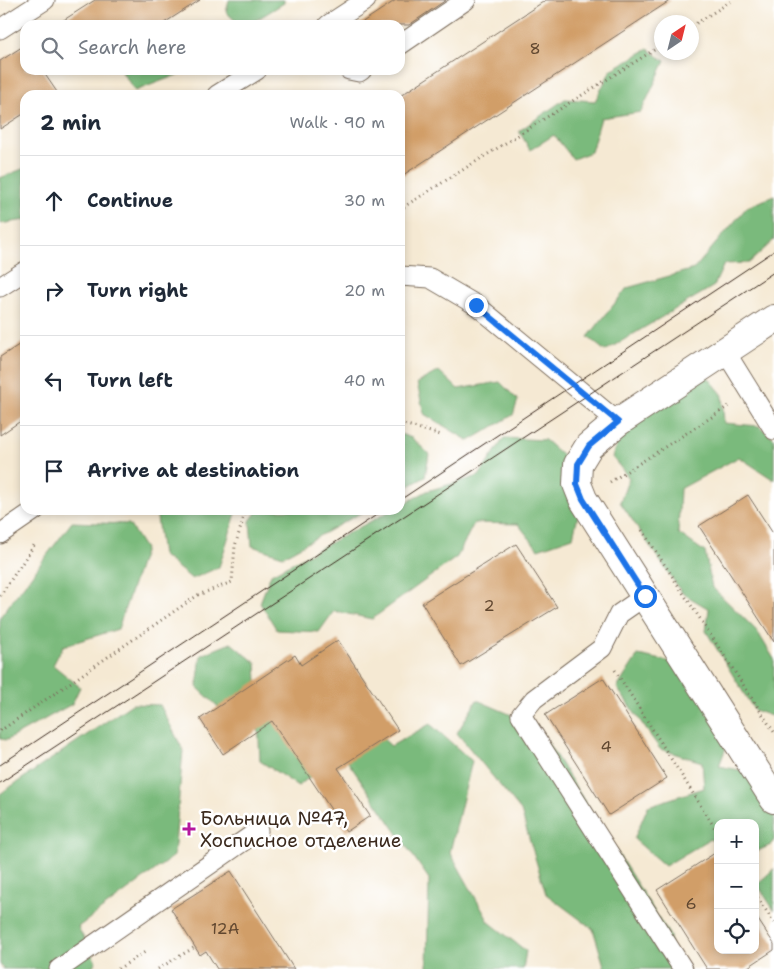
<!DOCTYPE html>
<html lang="en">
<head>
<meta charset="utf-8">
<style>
	:root { --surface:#fff; --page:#f2f2f3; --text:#1f2937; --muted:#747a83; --line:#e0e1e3 }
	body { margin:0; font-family:"Shantell Sans",sans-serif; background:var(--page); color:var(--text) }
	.controls { position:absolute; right:15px; bottom:15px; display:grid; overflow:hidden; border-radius:10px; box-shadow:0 2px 8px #0003 }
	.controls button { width:45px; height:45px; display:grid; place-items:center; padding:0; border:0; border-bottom:1px solid var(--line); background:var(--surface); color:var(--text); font:25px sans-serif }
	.compass { position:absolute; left:654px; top:15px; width:45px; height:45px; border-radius:50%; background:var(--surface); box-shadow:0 2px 8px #0003; rotate:35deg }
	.stop { position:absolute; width:15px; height:15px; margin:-11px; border:4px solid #1a73e8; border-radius:50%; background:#fff }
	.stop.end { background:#1a73e8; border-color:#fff; box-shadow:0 1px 5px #0008 }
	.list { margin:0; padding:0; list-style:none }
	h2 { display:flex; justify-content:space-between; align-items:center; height:65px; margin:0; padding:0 20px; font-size:21px }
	h2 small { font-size:16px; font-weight:400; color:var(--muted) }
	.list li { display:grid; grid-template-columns:32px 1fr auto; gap:15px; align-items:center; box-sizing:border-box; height:90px; padding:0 20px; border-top:1px solid var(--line) }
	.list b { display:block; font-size:19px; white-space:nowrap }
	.list em { font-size:16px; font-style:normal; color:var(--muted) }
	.icon { flex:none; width:28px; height:28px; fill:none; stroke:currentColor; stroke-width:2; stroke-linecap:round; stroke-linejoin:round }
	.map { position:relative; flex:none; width:774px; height:969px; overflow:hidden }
	.search { position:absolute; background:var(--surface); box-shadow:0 2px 8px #0003; left:20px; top:20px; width:385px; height:55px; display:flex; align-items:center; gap:12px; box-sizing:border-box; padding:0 18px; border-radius:15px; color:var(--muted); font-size:19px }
	.panel { position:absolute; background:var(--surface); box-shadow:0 2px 8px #0003; left:20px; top:90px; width:385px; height:425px; border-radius:15px }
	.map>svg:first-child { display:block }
	.forest { fill:#7aba7b; stroke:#5a724c }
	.building { fill:#d19e68 }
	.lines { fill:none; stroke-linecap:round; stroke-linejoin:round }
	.service-casing { stroke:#7c6d5d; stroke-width:21 }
	.minor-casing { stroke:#7c6d5d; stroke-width:30 }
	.path { stroke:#7c6d5d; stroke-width:3; stroke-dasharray:1 4; stroke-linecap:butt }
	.service { stroke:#fff; stroke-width:19 }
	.minor { stroke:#fff; stroke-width:28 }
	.tram { stroke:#3b2a1e; stroke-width:1 }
	.route { stroke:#1a73e8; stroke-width:6 }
	.poi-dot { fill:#b5179e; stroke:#fff; stroke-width:2 }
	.labels { text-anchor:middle; stroke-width:5; stroke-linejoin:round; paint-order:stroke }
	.number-label { font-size:16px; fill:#604730 }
	.poi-label { font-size:19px; fill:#3b2a1e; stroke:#fff; text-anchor:start }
</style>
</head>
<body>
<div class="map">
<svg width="774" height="969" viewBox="0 0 774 969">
	<rect width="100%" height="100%" fill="#fff"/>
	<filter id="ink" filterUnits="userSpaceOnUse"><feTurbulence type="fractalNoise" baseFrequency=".02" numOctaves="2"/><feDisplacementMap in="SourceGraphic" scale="10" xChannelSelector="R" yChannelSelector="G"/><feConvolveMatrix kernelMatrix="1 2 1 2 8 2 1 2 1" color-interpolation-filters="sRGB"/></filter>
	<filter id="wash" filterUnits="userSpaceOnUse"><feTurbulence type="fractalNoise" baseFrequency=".0096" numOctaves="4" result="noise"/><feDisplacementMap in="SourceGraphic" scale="20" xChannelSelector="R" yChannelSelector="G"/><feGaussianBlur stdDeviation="1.12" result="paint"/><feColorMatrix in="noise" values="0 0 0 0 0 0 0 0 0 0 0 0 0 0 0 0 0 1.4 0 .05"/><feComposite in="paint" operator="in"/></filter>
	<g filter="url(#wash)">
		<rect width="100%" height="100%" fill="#f5e9d3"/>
		<!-- forest -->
		<path class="forest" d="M229,0H284V3L248,25H240L226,12Z
			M648,49L665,61L641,112L601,118L591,152L573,159L554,135L530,150L519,131L565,99L595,101L611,70Z
			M125,70H190L135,91L122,72Z
			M25,168V220L0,224V178Z
			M774,196V240L749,263L724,264L714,286L605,351L588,337L627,288L694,269L747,207Z
			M439,371L458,389L500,382L518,400L513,415L469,441L424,414L417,383Z
			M707,376L722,394L724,423L759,426L774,438V480L739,457L680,489L678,533L705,552L712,587L757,631L774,659V717L754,710L706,631L709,609L682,593L620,502L629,478L612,457L622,429Z
			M400,434L412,438L429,454L425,477L400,491Z
			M504,438L545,440L587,477L573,537L538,549L518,524L474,523L457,557L372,619L334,611L319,632L277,630L260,603L271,574L392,510H400V506L427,491L479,476Z
			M156,510H237L219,567L192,579L162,555Z
			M258,510H366L283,556L252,546L250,521Z
			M72,522L129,524L145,549L118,629L63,646L53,665L80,687L72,704L7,740L0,739V617Z
			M231,643L256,663L258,700L227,715L197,687L201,655Z
			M638,655L682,664L728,742L719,766L750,772L774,808V840L771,845L755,852V823H718V844L710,839L665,866L634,839L648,806L704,788L702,762L660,749L617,688Z
			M328,690L391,746L430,724L472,761L450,852L489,922L526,951L523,969L427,968L429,879L312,710Z
			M477,700L537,726L670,936V969H605L593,929L546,894L521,811L457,733Z
			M132,704L160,705L183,750L174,856L78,927L96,962L90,969H3L0,964V794Z
			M288,705L319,770L298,786L260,761L258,720Z
			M774,869V910L757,884Z"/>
		<g id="blocks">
			<!-- building -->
			<path class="building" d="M95,0H200L161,25H56Z
				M396,0H446L409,25H358Z
				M546,0H671L400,177V96Z
				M25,45V70H42L59,95H25V113L0,129V61Z
				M25,341V418L0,435V357Z
				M748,495L774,535V642L699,526Z
				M516,544L557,607L461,666L422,603Z
				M338,640L398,730L338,768L370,816L346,832L272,721L223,754L200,719L295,655L301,665Z
				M603,678L667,778L609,815L545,715Z
				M715,853L718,857V950H755V915L774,944V950L745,969H707L657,890Z
				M231,871L294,969H217L206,951L200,955L171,909Z"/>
		</g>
	</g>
	<g filter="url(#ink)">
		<use href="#blocks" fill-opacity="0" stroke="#7c6d5d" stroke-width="1"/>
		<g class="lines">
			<defs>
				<path id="service" d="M328,25L366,0
					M0,29L45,0
					M400,45L466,0
					M349,70L359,72L362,70
					M217,95L257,70
					M400,276L430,278L476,305L618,422
					M0,287L25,271
					M725,351L774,430
					M0,534L35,510
					M645,596L619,614L602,648L534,699L521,715L683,969
					M59,969L258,831"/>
				<path id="minor" d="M774,319L618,422L589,446L578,464L577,484L583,499L774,799"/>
			</defs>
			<!-- service casing -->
			<use href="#service" class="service-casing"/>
			<!-- minor casing -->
			<use href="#minor" class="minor-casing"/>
			<!-- path -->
			<path class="path" d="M692,26L733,0
				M400,211L405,206L662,45
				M400,423L441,435
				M610,482L729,406
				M642,530L774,732
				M0,596L35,544
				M615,670L718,833
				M0,731L198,595L232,582L235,546L246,510
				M755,893L774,923
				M118,969L145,952
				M158,969L195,947"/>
			<!-- service -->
			<use href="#service" class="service"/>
			<!-- minor -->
			<use href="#minor" class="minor"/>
			<!-- tram -->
			<path class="tram" d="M400,500L774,251
				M0,765L384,510
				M0,783L774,272"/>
		</g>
	</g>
	<g class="lines" filter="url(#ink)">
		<!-- route -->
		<path class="route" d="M476,305L618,422L589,446L578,464L577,484L583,499L645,596"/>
	</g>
	<!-- markers -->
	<path class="poi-dot" d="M186.5 821.5h5v5h5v5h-5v5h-5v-5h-5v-5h5z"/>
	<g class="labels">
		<!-- number labels -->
		<g class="number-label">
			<text x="535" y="54">8</text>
			<text x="489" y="611">2</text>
			<text x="606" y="752">4</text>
			<text x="691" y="909">6</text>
			<text x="225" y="934">12А</text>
		</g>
		<!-- poi labels -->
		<g class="poi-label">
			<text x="200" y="825">Больница №47,<tspan x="200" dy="22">Хосписное отделение</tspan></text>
		</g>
	</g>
</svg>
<div class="controls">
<button>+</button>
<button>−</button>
<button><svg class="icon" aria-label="locate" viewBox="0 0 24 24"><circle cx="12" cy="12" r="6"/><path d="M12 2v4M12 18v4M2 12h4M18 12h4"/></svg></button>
</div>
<svg class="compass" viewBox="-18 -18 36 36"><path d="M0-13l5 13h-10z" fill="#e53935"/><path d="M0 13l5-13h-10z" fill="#747a83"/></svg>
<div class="stop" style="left:645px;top:596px"></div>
<div class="stop end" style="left:476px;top:305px"></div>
<div class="search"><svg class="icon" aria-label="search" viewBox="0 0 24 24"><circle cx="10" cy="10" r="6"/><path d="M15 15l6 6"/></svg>Search here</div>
<section class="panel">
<h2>2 min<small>Walk · 90 m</small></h2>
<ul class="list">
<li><svg class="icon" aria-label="ahead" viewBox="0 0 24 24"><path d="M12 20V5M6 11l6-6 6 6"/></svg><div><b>Continue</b></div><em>30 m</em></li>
<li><svg class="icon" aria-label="right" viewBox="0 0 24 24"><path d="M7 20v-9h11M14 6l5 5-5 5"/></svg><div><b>Turn right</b></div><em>20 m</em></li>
<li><svg class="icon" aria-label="left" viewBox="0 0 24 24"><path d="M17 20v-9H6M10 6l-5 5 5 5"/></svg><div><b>Turn left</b></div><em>40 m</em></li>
<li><svg class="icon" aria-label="arrive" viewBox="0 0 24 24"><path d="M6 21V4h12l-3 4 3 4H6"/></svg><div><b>Arrive at destination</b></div></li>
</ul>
</section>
</div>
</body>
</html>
